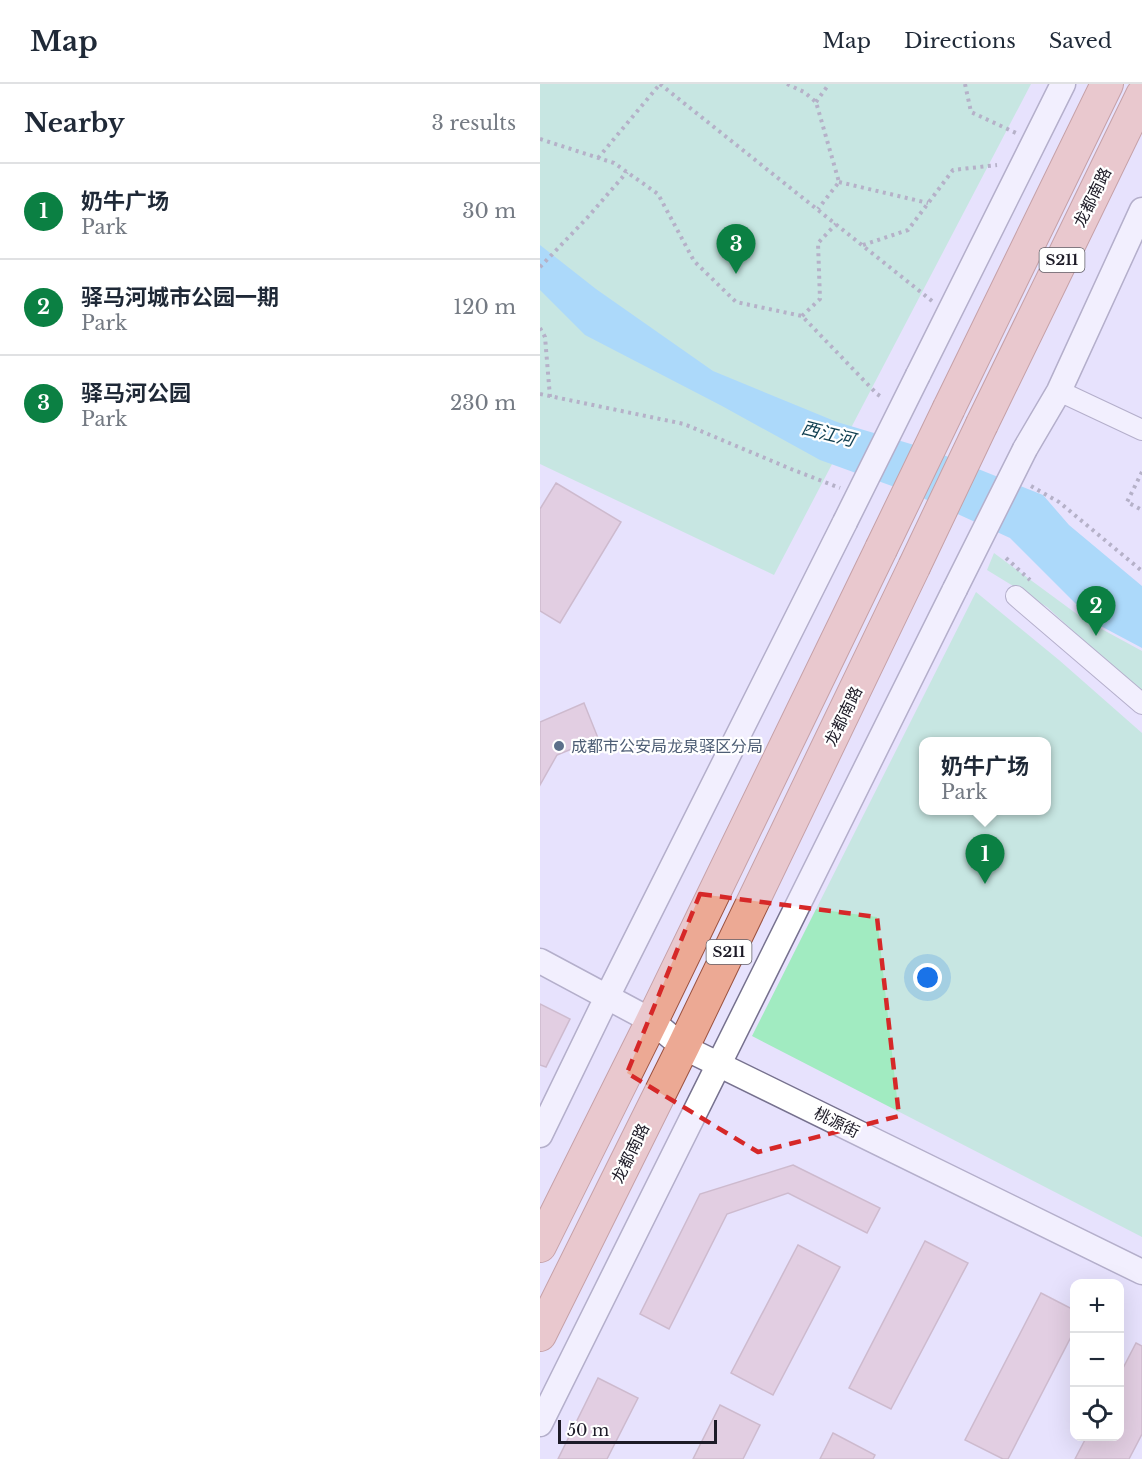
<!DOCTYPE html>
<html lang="en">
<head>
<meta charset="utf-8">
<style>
	:root { --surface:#fff; --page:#f2f2f3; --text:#1f2937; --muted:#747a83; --line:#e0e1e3; --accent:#0b8043 }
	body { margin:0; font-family:"Libre Baskerville","Noto Sans SC",serif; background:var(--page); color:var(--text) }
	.controls { position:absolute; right:18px; bottom:18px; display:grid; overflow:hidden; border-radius:12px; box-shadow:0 6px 24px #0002 }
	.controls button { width:54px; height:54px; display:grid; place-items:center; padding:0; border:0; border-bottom:2px solid var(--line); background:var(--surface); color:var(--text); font:30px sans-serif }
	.scale { position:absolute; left:18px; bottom:15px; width:159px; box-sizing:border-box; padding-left:6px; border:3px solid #1d1b27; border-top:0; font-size:16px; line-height:21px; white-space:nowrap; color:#1d1b27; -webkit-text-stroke:4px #fff; paint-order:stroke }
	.you { position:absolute; left:388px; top:894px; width:21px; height:21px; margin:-15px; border:4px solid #fff; border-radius:50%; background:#1a73e8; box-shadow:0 0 0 9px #1a73e833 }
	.badge { display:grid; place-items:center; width:39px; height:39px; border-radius:50%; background:var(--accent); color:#fff; font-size:20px; font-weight:700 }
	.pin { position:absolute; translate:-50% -50px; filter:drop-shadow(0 2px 3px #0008) }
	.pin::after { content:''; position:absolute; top:32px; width:21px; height:18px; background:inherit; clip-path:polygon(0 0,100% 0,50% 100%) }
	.popup { position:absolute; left:379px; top:653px; width:132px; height:78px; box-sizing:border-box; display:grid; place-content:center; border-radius:12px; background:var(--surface); filter:drop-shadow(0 2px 4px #0005); font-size:20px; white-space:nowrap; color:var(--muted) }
	.popup b { font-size:22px; color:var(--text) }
	.popup::after { content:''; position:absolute; left:50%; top:100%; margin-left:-12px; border:12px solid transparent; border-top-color:var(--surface) }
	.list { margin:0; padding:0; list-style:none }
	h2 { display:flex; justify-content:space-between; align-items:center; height:78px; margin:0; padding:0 24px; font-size:26px }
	h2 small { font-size:20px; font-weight:400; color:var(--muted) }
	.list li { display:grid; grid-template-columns:39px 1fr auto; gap:18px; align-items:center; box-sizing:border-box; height:96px; padding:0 24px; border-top:2px solid var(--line) }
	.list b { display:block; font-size:22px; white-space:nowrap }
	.list p { margin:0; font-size:20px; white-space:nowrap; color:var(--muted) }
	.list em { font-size:20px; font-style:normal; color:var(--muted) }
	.icon { flex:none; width:33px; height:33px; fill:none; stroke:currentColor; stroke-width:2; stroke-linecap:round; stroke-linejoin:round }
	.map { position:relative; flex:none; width:602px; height:1375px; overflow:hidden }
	header { display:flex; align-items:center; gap:36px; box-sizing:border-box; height:84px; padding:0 30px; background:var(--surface); border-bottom:2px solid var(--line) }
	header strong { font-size:28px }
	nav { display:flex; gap:33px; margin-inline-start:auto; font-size:21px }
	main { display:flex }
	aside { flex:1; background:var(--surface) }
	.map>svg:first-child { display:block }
	.green { fill:#a1ebc1; fill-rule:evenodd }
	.water { fill:#65cef7 }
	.building { fill:#dcb6c1; stroke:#ae8b95; stroke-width:1.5 }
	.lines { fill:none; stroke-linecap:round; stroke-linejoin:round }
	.minor-casing { stroke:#76718e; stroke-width:22 }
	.tertiary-casing { stroke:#76718e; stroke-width:27 }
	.primary-casing { stroke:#9b5240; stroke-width:34 }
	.path { stroke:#787588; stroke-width:4; stroke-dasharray:3 4.5; stroke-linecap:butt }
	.minor { stroke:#fff; stroke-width:20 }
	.tertiary { stroke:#fff; stroke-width:24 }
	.primary { stroke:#eca994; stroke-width:32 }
	.tertiary-bridge-casing { stroke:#76718e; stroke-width:27; stroke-linecap:butt }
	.primary-bridge-casing { stroke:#9b5240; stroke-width:34; stroke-linecap:butt }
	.tertiary-bridge { stroke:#fff; stroke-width:24 }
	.primary-bridge { stroke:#eca994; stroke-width:32 }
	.marked { fill:none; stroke:#d62828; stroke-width:4.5; stroke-dasharray:12 8; stroke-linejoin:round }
	.service-dot { fill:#5c6f8a; stroke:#fff; stroke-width:2 }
	.labels { text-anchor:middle; stroke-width:4.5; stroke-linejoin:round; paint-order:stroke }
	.shield { fill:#fff; stroke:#615f68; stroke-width:1.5 }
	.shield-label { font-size:15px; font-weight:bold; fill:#1d1b27 }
	.street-label { font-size:16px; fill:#1d1b27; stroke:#fff }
	.service-label { font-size:16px; fill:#4e5e75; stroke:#fff; text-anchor:start }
	.water-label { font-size:18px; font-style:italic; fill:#103f50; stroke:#fff }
</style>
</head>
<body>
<header>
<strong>Map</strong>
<nav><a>Map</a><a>Directions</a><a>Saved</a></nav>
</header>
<main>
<aside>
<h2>Nearby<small>3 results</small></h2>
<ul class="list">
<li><span class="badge">1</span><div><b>奶牛广场</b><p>Park</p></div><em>30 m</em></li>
<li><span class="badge">2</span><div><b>驿马河城市公园一期</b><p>Park</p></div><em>120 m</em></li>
<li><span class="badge">3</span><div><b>驿马河公园</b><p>Park</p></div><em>230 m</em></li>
</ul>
</aside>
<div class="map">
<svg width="602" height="1375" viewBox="0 0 602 1375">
	<rect width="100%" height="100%" fill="#e7e2fd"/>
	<!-- green -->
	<path class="green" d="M0,0H491L234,491L0,380Z
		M454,469L545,536L602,567V610L507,523L447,486Z
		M436,508L519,576L602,649V1153L212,952ZM384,658H506V726H384Z"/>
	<!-- water -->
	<path class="water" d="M0,161L56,205L173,287L297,338L391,366L503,411L529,441L602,502V564L555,539L470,454L374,410L280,376L182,322L45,251L0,206Z"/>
	<!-- building -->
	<path class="building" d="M16,399L81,438L20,539L0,527V425Z
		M44,619L58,654L17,671L0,701V638Z
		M0,920L30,935L6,983L0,981Z
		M253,1081L340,1124L327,1149L248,1109L187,1130L129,1245L100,1230L160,1110Z
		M385,1157L428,1179L351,1325L309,1304Z
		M258,1161L300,1183L233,1311L191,1289Z
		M501,1209L534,1226V1247L468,1375H463L425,1356Z
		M596,1259L602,1262V1350L589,1375H535L547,1352H580V1290Z
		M58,1294L98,1314L67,1375H18Z
		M180,1321L220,1341L203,1375H153Z
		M293,1349L335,1371L333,1375H280Z"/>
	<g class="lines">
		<defs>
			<path id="minor" d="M519,307L602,346
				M476,512L602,620"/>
			<path id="tertiary" d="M378,291L523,0
				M485,365L519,307L602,126
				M0,877L112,937L143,963L602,1188
				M0,1051L67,913L305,438
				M0,1340L415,505"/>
			<path id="primary" d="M409,324L567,0
				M442,340L602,11
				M0,1162L112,937L341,465
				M0,1251L143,963L374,483"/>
		</defs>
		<!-- minor casing -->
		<use href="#minor" class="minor-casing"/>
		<!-- tertiary casing -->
		<use href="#tertiary" class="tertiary-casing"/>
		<!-- primary casing -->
		<use href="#primary" class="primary-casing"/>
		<!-- path -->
		<path class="path" d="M120,0L392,217
			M247,0L264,8L276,18L299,98L278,125
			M425,0L431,28L476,49
			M276,18L289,0
			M0,55L74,79L118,110L154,177L196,218L262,232L337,310L343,314
			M58,74L120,0
			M299,98L388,119
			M323,161L368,146L413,86L457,81
			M0,183L47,134L87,88
			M262,232L280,215L278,159L296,140
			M0,244L5,253L10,313
			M0,310L144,340L251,385L300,404
			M602,388L587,418L602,426
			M491,402L519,418L602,487
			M466,474L490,496"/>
		<!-- minor -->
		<use href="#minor" class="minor"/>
		<!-- tertiary -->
		<use href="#tertiary" class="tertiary"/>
		<!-- primary -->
		<use href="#primary" class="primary"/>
		<defs>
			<path id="tertiary-bridge" d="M305,438L378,291
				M415,505L485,365"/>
			<path id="primary-bridge" d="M341,465L409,324
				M374,483L442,340"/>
		</defs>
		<!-- tertiary-bridge casing -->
		<use href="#tertiary-bridge" class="tertiary-bridge-casing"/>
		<!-- primary-bridge casing -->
		<use href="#primary-bridge" class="primary-bridge-casing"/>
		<!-- tertiary-bridge -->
		<use href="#tertiary-bridge" class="tertiary-bridge"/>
		<!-- primary-bridge -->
		<use href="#primary-bridge" class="primary-bridge"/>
	</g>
	<!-- marked area -->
	<path d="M0 0H602V1375H0ZM160,810L337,833L359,1032L218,1068L87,989Z" fill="#e7e2fd" fill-opacity=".55" fill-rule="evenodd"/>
	<path class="marked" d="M160,810L337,833L359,1032L218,1068L87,989Z"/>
	<!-- markers -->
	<circle class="service-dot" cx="19" cy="662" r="6"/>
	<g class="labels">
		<!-- shield labels -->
		<g class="shield">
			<rect x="499.5" y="164" width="45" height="24" rx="4.5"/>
			<rect x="166.5" y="856" width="45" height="24" rx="4.5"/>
		</g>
		<g class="shield-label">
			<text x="522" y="181">S211</text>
			<text x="189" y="873">S211</text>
		</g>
		<!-- street labels -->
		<g class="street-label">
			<text transform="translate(552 113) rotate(-64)" y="6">龙都南路</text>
			<text transform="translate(303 632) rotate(-64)" y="6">龙都南路</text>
			<text transform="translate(297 1038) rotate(26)" y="6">桃源街</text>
			<text transform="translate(90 1069) rotate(-64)" y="6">龙都南路</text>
		</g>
		<!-- service labels -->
		<g class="service-label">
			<text x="31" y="668">成都市公安局龙泉驿区分局</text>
		</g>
		<!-- water labels -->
		<g class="water-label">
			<text transform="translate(288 350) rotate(14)" y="6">西江河</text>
		</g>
	</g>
</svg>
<div class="controls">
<button>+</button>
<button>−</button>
<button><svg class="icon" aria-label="locate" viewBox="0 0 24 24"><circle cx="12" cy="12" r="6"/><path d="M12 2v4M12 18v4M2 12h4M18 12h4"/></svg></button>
</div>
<div class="scale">50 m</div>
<div class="you"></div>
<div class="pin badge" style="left:445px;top:800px">1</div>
<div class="popup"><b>奶牛广场</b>Park</div>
<div class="pin badge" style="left:556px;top:552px">2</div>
<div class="pin badge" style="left:196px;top:190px">3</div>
</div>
</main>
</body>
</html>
